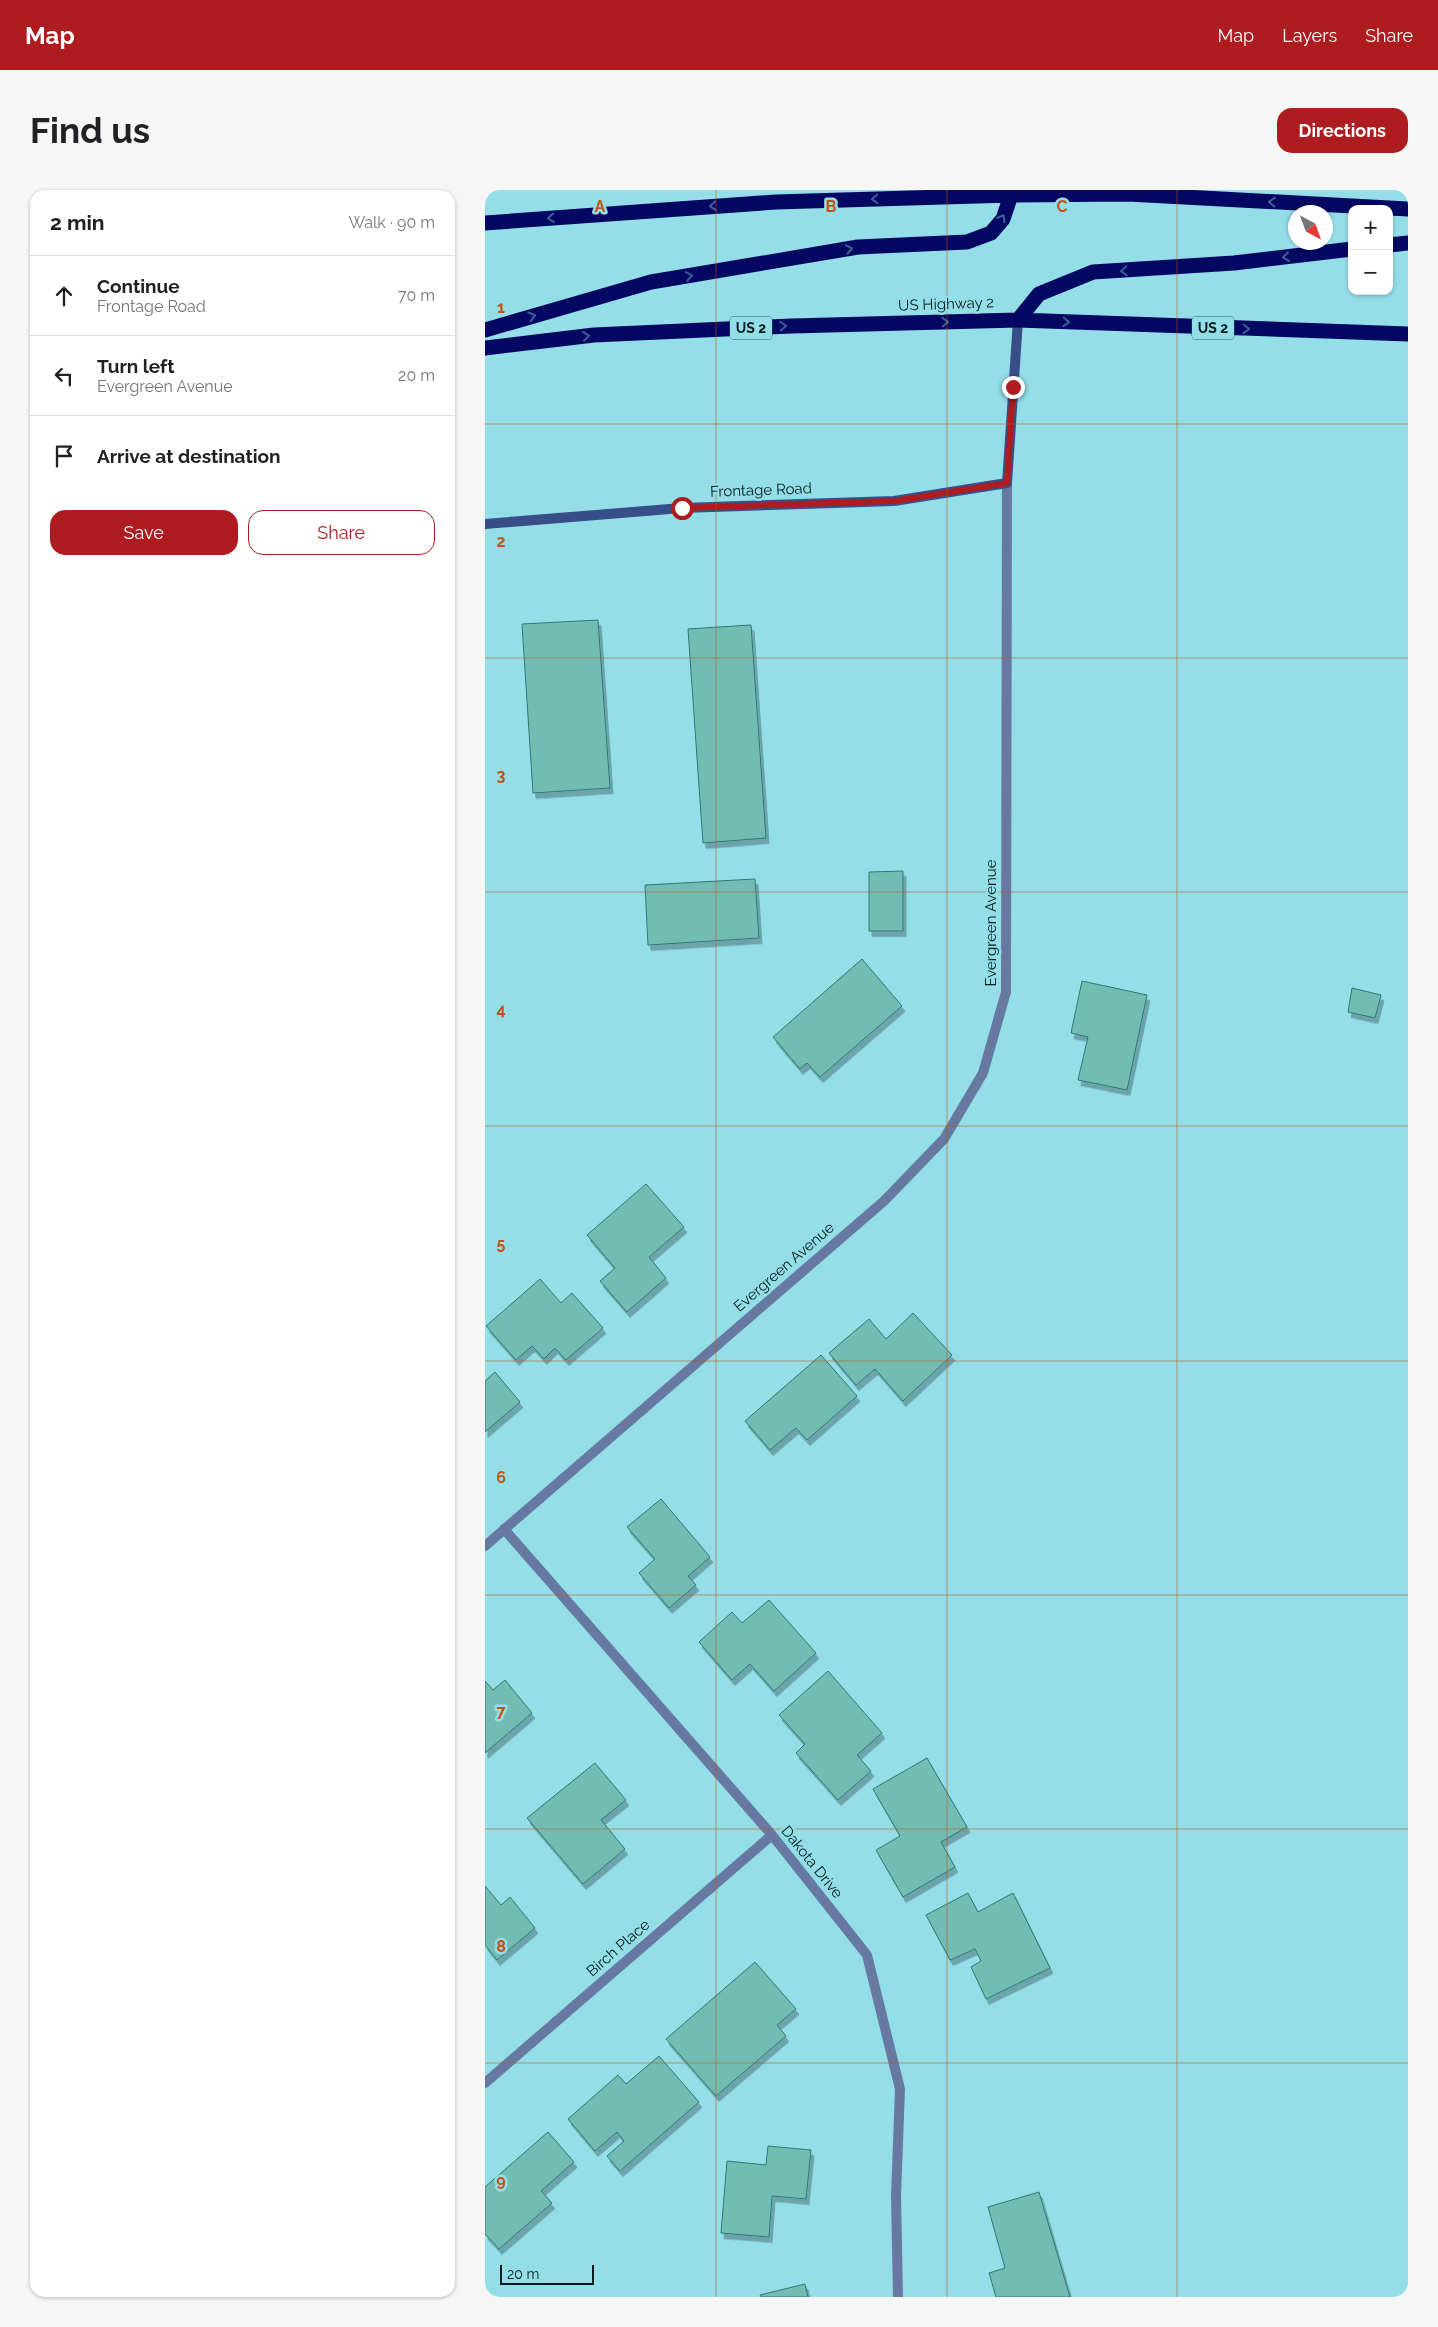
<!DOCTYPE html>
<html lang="en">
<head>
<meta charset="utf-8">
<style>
	:root { --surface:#fff; --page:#f6f6f6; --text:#202124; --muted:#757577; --line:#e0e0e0; --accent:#ae1c1f }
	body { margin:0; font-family:Raleway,sans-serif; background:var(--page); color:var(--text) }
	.controls { position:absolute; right:15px; top:15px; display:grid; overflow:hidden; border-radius:10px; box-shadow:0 1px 4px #0004 }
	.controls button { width:45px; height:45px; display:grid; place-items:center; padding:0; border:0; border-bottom:1px solid var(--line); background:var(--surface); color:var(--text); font:25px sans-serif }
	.compass { position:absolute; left:803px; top:15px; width:45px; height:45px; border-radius:50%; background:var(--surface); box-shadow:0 1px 4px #0004; rotate:139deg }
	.scale { position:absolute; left:15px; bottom:12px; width:94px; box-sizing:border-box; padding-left:5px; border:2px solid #001a1e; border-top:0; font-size:14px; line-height:18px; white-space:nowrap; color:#001a1e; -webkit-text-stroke:4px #94dee8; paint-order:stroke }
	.stop { position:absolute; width:15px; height:15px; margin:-11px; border:4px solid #ae1c1f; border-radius:50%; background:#fff }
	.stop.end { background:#ae1c1f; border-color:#fff; box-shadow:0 1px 5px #0008 }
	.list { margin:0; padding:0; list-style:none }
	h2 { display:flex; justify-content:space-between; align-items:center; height:65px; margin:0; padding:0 20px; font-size:21px }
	h2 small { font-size:16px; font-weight:400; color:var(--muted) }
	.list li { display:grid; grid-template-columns:32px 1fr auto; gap:15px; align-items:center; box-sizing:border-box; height:80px; padding:0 20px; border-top:1px solid var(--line) }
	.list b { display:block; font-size:19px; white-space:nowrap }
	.list p { margin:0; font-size:16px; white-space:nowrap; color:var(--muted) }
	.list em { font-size:16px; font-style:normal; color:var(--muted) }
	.actions { display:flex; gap:10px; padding:15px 20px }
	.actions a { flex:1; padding:11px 0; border:1px solid var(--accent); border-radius:15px; text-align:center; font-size:18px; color:var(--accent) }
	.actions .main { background:var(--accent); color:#fff }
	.icon { flex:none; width:28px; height:28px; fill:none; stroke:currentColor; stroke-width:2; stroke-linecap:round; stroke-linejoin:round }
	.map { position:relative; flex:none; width:923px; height:2107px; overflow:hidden; border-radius:15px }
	header { display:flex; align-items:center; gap:30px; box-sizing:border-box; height:70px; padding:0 25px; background:var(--accent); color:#fff }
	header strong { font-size:24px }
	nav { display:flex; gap:28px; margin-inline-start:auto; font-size:18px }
	.intro { display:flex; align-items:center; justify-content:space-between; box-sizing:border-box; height:120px; padding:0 30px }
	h1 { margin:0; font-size:35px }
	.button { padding:12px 22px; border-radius:15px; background:var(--accent); color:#fff; font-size:18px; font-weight:700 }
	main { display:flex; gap:30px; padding:0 30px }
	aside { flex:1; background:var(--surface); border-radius:15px; box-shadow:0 1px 4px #0004 }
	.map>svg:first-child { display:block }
	.building { fill:#73bcb3; stroke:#2c7870; filter:url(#shadow) }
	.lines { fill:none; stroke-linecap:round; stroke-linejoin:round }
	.street { stroke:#6779a1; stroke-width:10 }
	.secondary { stroke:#384e88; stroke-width:10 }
	.highway { stroke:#050862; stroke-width:15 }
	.oneway { stroke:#3e5e98 }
	.route { stroke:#ae1c1f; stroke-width:6 }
	.grid { fill:none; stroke:#c5500f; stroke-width:1; stroke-opacity:0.55 }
	.labels { text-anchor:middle; stroke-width:5; stroke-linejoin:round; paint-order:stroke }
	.shield { fill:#94dee8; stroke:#2c555b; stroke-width:1 }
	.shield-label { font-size:14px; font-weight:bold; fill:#001a1e }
	.street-label { font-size:15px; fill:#001a1e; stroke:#94dee8 }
	.grid-label { font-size:16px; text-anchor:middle; font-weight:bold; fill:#c5500f; stroke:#94dee8; stroke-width:5; stroke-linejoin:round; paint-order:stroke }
</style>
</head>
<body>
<header>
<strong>Map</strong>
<nav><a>Map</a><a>Layers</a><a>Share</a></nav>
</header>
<div class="intro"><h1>Find us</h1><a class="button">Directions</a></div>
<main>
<aside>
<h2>2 min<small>Walk · 90 m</small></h2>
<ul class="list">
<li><svg class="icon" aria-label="ahead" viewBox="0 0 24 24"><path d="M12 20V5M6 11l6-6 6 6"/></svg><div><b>Continue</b><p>Frontage Road</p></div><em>70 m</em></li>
<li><svg class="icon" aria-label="left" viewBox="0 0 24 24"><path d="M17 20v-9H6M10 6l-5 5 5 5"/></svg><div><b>Turn left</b><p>Evergreen Avenue</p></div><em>20 m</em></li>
<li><svg class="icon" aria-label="arrive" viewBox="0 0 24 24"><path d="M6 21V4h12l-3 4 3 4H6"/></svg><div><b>Arrive at destination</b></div></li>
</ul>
<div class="actions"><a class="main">Save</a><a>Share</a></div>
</aside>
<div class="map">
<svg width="923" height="2107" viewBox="0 0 923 2107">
	<defs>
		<filter id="shadow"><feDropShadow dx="3" dy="5.5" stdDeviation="0" flood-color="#0004"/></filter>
	</defs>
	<rect width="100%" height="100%" fill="#94dee8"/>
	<!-- building -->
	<path class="building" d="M113,430L125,598L48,603L37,434Z
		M266,435L281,648L218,653L203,439Z
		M418,681V741H384V682Z
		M270,689L274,748L163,755L160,695Z
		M377,769L417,816L335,887L322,873L315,879L288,847Z
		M597,791L662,805L642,900L593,890L603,847L586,843Z
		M867,798L896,805L890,828L863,822Z
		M161,994L199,1037L164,1067L181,1088L142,1122L115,1091L130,1078L102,1045Z
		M55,1089L76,1113L87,1103L118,1138L81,1170L70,1158L59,1169L47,1156L31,1170L1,1136Z
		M428,1123L467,1165L418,1211L390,1179L371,1195L344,1163L384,1129L401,1149Z
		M336,1165L372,1206L322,1250L311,1238L285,1260L260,1231Z
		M10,1182L35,1212L0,1242V1191Z
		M176,1309L225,1367L203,1386L211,1395L184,1418L154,1383L170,1369L142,1337Z
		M284,1410L331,1463L289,1501L265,1474L247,1490L214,1452L247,1422L257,1433Z
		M343,1481L397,1543L372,1565L386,1581L353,1610L311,1563L320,1554L294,1525Z
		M20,1490L47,1523L0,1563V1491L8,1500Z
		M442,1568L482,1637L456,1652L470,1677L418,1707L391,1660L415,1646L388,1599Z
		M110,1573L141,1610L116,1630L140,1659L98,1694L42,1628Z
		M0,1696L16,1715L25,1707L50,1738L12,1770L0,1755Z
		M483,1703L493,1722L528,1703L565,1778L501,1809L486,1777L496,1771L490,1759L465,1770L441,1725Z
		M270,1772L311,1819L292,1835L301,1846L231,1906L181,1849Z
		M174,1866L214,1912L135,1981L122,1966L139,1951L132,1942L110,1961L83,1929L133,1885L141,1894Z
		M63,1942L89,1972L56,2001L67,2013L14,2059L0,2044V1997Z
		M283,1956L326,1960L321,2009L287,2006L284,2047L236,2043L242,1971L281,1975Z
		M554,2002L585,2107H511L504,2083L520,2078L503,2017Z
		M320,2094L323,2107H276L275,2105Z"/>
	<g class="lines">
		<!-- street -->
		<path class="street" d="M19,1339L287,1645L382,1765L415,1899L411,2006L413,2107
			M0,1356L399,1011L459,949L498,883L521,802L522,293
			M0,1893L287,1645"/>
		<!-- secondary -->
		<path class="secondary" d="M0,334L197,318L409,311L522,293L533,130"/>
		<!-- highway -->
		<path class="highway" d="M0,33L291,12L526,5L643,4L923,19
			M904,55L923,53
			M533,130L554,104L608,82L749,73L867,59
			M0,140L166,92L373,57L482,52L506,43L518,29L526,5
			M0,158L109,145L307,136L533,130L923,144"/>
	</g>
	<!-- one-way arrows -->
	<defs><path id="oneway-chevron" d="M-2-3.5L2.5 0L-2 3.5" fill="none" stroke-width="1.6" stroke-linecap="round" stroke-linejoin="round" transform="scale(1.25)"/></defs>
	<g class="oneway">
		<use href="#oneway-chevron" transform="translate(390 9) rotate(178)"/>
		<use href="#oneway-chevron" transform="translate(787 12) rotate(-177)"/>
		<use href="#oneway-chevron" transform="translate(228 16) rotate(176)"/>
		<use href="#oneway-chevron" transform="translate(66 28) rotate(176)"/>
		<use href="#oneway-chevron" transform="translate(517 28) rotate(-60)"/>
		<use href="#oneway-chevron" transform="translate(364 59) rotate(-10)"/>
		<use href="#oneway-chevron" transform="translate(801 67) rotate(173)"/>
		<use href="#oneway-chevron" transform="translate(639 81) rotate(177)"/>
		<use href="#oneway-chevron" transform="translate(204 86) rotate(-10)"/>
		<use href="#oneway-chevron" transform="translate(47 126) rotate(-16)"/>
		<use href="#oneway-chevron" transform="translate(460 132) rotate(-2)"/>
		<use href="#oneway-chevron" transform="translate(581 132) rotate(3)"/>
		<use href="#oneway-chevron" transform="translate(298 136) rotate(-3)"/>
		<use href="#oneway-chevron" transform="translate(761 139) rotate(2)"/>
		<use href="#oneway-chevron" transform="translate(101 146) rotate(-7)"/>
	</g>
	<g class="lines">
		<!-- route -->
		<path class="route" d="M197,318L409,311L522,293L528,197"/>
	</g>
	<!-- grid -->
	<path class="grid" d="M231,0V2107M462,0V2107M692,0V2107M0,234H923M0,468H923M0,702H923M0,936H923M0,1171H923M0,1405H923M0,1639H923M0,1873H923"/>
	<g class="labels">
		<!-- shield labels -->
		<g class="shield">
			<rect x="245" y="126.5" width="42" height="23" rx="4"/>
			<rect x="707" y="126.5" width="42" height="23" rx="4"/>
		</g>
		<g class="shield-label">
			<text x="266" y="143">US 2</text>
			<text x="728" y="143">US 2</text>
		</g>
		<!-- street labels -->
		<g class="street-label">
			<text transform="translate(461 114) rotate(-2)" y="5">US Highway 2</text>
			<text transform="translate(276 300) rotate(-2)" y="5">Frontage Road</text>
			<text transform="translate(506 733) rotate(-90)" y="5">Evergreen Avenue</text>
			<text transform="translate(299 1077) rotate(-41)" y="5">Evergreen Avenue</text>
			<text transform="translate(327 1672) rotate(51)" y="5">Dakota Drive</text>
			<text transform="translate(133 1758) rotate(-41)" y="5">Birch Place</text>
		</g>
	</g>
	<g class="grid-label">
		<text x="115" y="22">A</text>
		<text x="346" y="22">B</text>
		<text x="577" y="22">C</text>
		<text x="16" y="123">1</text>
		<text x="16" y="357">2</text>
		<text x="16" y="591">3</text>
		<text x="16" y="825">4</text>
		<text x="16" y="1059">5</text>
		<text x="16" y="1293">6</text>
		<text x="16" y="1527">7</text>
		<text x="16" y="1762">8</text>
		<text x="16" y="1996">9</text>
	</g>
</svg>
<div class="controls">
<button>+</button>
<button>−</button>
</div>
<svg class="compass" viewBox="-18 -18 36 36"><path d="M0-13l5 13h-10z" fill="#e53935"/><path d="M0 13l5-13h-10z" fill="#757577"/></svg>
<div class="scale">20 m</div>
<div class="stop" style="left:197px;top:318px"></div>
<div class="stop end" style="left:528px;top:197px"></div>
</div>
</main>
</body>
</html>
